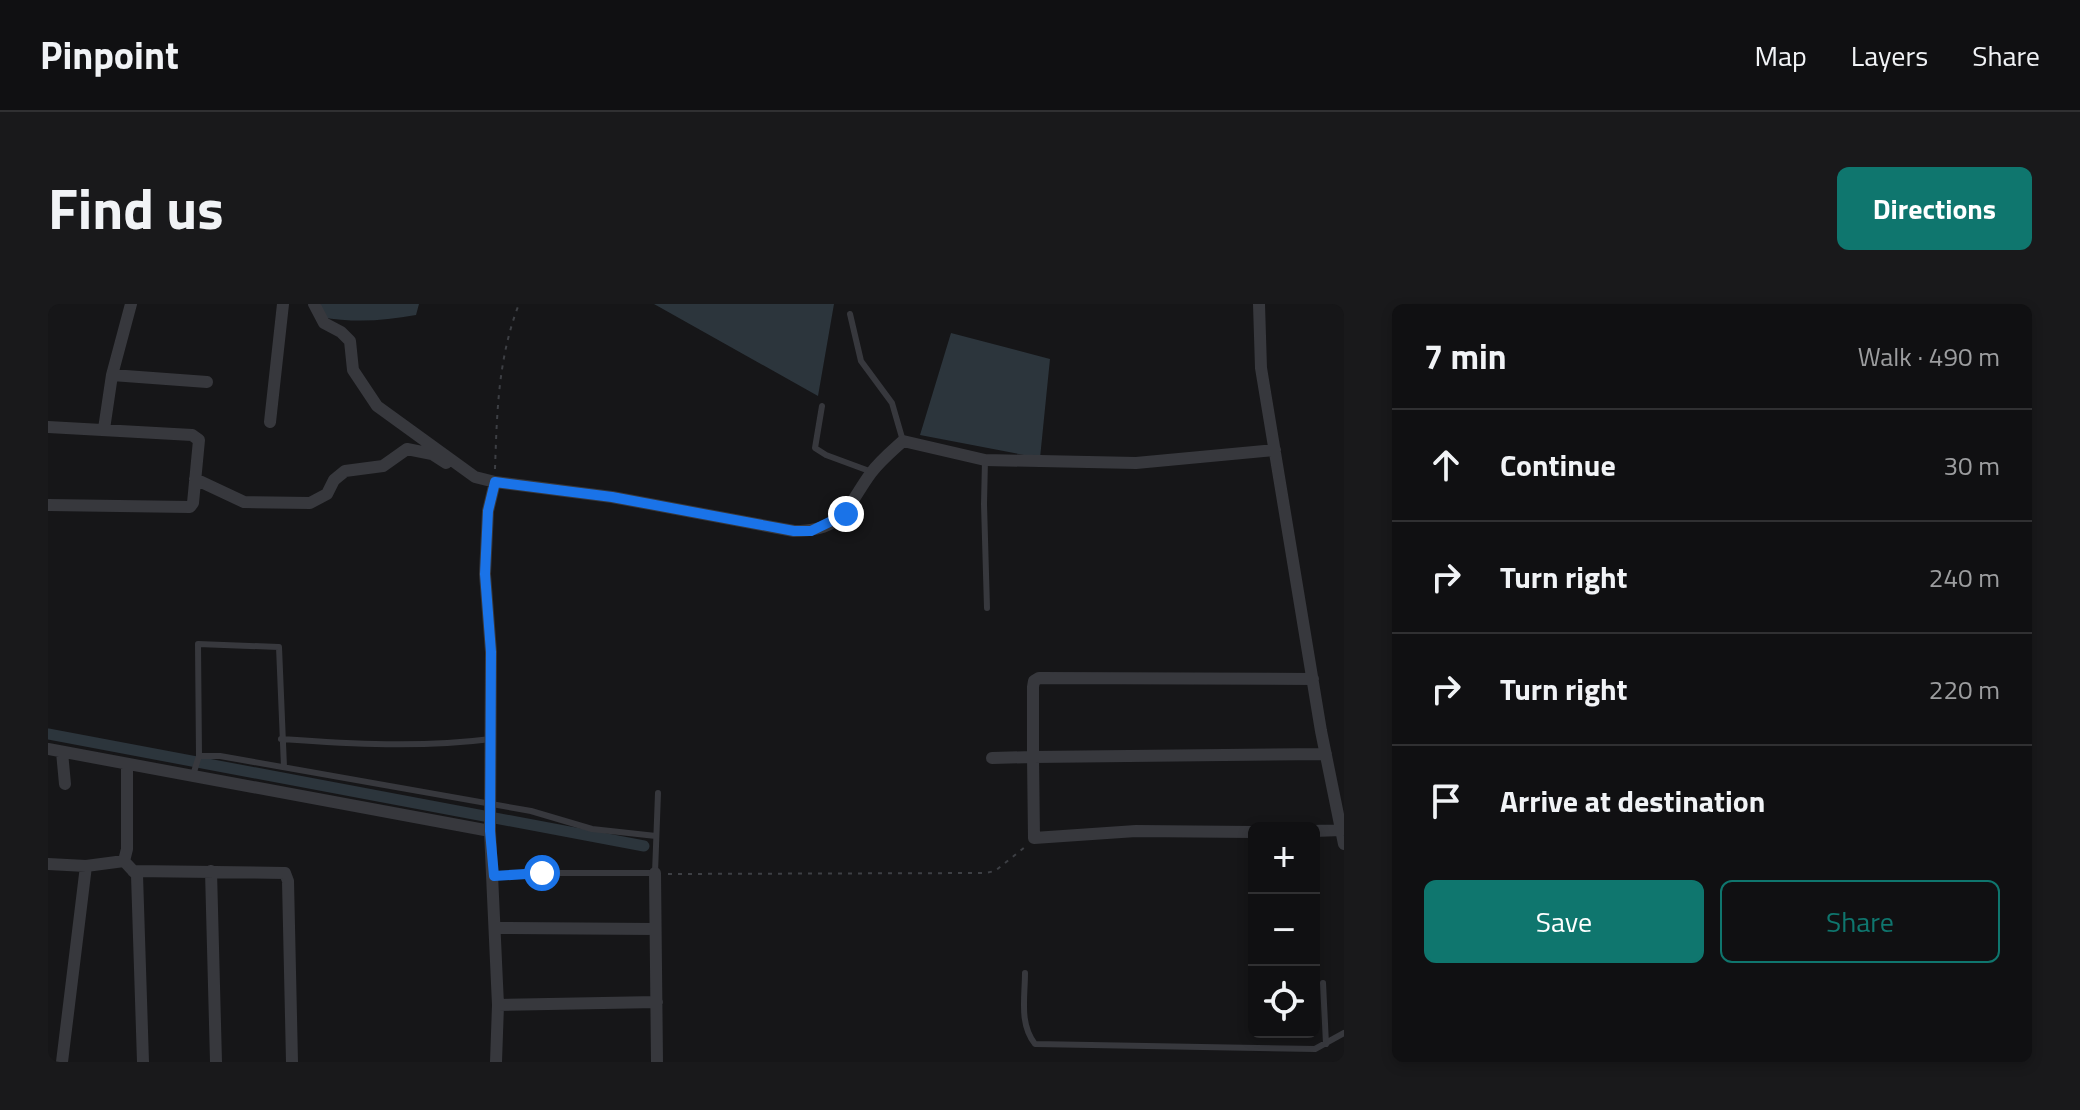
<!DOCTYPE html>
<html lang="en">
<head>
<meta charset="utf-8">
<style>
	:root { --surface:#101012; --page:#19191b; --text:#f1f3f6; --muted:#9c9d9f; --line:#303032; --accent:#0f766e }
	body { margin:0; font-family:"Titillium Web",sans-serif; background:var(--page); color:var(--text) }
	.controls { position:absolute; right:24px; bottom:24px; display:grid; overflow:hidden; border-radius:12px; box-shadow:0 4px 12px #0003 }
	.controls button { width:72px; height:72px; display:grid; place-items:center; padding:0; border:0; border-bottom:2px solid var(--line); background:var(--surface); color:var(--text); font:40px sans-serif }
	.stop { position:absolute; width:24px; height:24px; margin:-18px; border:6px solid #1a73e8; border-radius:50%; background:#fff }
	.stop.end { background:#1a73e8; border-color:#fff; box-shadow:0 2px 8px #0008 }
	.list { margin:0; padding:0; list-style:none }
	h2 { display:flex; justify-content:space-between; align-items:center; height:104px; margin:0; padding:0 32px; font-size:34px }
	h2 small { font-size:26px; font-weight:400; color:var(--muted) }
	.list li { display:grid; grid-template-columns:52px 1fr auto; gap:24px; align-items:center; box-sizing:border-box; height:112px; padding:0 32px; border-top:2px solid var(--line) }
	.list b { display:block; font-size:30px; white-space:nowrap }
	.list em { font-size:26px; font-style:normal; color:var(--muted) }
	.actions { display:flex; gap:16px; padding:24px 32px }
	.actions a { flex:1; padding:18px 0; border:2px solid var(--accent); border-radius:12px; text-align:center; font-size:28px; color:var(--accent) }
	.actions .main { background:var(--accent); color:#fff }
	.icon { flex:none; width:44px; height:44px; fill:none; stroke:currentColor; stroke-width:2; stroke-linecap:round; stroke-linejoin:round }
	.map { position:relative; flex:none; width:1296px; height:758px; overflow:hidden; border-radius:12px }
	header { display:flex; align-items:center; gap:48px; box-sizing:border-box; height:112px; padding:0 40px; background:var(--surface); border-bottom:2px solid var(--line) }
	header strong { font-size:38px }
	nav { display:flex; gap:44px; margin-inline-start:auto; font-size:28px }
	.intro { display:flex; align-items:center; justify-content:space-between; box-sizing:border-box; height:192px; padding:0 48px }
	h1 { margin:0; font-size:56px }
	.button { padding:20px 36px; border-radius:12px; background:var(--accent); color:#fff; font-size:28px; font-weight:700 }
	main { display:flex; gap:48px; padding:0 48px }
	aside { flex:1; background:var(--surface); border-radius:12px; box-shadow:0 4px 12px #0003 }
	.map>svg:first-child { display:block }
	.water { fill:#2c353c }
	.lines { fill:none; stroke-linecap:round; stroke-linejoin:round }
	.canal { stroke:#2c353c; stroke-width:11 }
	.path { stroke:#3d3f44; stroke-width:2; stroke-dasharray:4 6; stroke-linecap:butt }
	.lane { stroke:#37383d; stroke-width:6 }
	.street { stroke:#37383d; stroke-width:12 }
	.route { stroke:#1a73e8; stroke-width:10 }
</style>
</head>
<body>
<header>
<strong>Pinpoint</strong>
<nav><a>Map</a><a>Layers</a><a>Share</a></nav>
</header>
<div class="intro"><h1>Find us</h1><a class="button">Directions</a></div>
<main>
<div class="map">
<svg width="1296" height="758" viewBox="0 0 1296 758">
	<rect width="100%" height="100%" fill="#161618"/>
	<!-- water -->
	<path class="water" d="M273,0H371L368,11C335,17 306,19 273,13Z
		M606,0H786L770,92Z
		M903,29L1002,55L992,154L872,131Z"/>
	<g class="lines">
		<!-- canal -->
		<path class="canal" d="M0,430L596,542"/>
		<!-- path -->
		<path class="path" d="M447,165C449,108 450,54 471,0
			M620,570L937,569L947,567L977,543"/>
		<!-- lane -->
		<path class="lane" d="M802,10L813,57L844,99L855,137
			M774,102L767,144L778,151L824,168
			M937,156L936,200L939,304
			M233,435C303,440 373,444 443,435
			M151,452L150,340L231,343L236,463
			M145,471L151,452H172L483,507L544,525L608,532
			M446,572L494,569H607L610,489
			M977,669C977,693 971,720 987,740L1267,745L1296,729
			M1275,679L1278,740"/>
		<!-- street -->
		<path class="street" d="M266,0L276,19L293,28L302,37L305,66L329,102L427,173L447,178L440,207L437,270L443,348L442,527L450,701L448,758
			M1211,0L1213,64L1273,427L1296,540
			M64,71L159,78
			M222,118L235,0
			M0,123L144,131L151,136L145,199L142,203L0,201
			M56,125L64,71L83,0
			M147,175L196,198L262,199L279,190L286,176L297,167L335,162L359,145L384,150L398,159
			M447,178L564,193L746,227C797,227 798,203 823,169C832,157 844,147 855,137L937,156L1088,159L1227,146
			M0,445L442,527
			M14,448L17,480
			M944,454L985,453V383L986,377L991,374L1265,375
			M1266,527L1293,526
			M1206,528L1088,527L986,534L985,453L1278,450
			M76,557L89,571L95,758
			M0,560L38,562L76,557L79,545V460
			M85,567L237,569L240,577L244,758
			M163,567L168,758
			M607,569L609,758
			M447,624L607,625
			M450,701L609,698
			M14,758L38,562"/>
	</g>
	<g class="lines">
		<!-- route -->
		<path class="route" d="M494,569L446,572L442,527L443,348L437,270L440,207L447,178L564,193L746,227H763L798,210"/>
	</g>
</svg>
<div class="controls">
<button>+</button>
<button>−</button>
<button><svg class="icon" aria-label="locate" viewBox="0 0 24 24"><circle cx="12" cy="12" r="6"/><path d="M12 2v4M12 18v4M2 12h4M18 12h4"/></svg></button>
</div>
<div class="stop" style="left:494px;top:569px"></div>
<div class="stop end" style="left:798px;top:210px"></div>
</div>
<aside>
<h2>7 min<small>Walk · 490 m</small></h2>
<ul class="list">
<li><svg class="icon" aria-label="ahead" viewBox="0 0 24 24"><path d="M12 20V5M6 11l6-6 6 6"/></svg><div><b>Continue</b></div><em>30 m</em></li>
<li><svg class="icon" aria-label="right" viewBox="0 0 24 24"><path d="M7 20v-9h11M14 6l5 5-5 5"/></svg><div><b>Turn right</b></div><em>240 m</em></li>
<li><svg class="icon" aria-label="right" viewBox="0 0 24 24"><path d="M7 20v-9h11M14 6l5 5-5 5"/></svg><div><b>Turn right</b></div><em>220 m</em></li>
<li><svg class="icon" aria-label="arrive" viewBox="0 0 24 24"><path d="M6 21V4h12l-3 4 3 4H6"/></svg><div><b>Arrive at destination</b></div></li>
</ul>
<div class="actions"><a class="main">Save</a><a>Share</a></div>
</aside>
</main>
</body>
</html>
